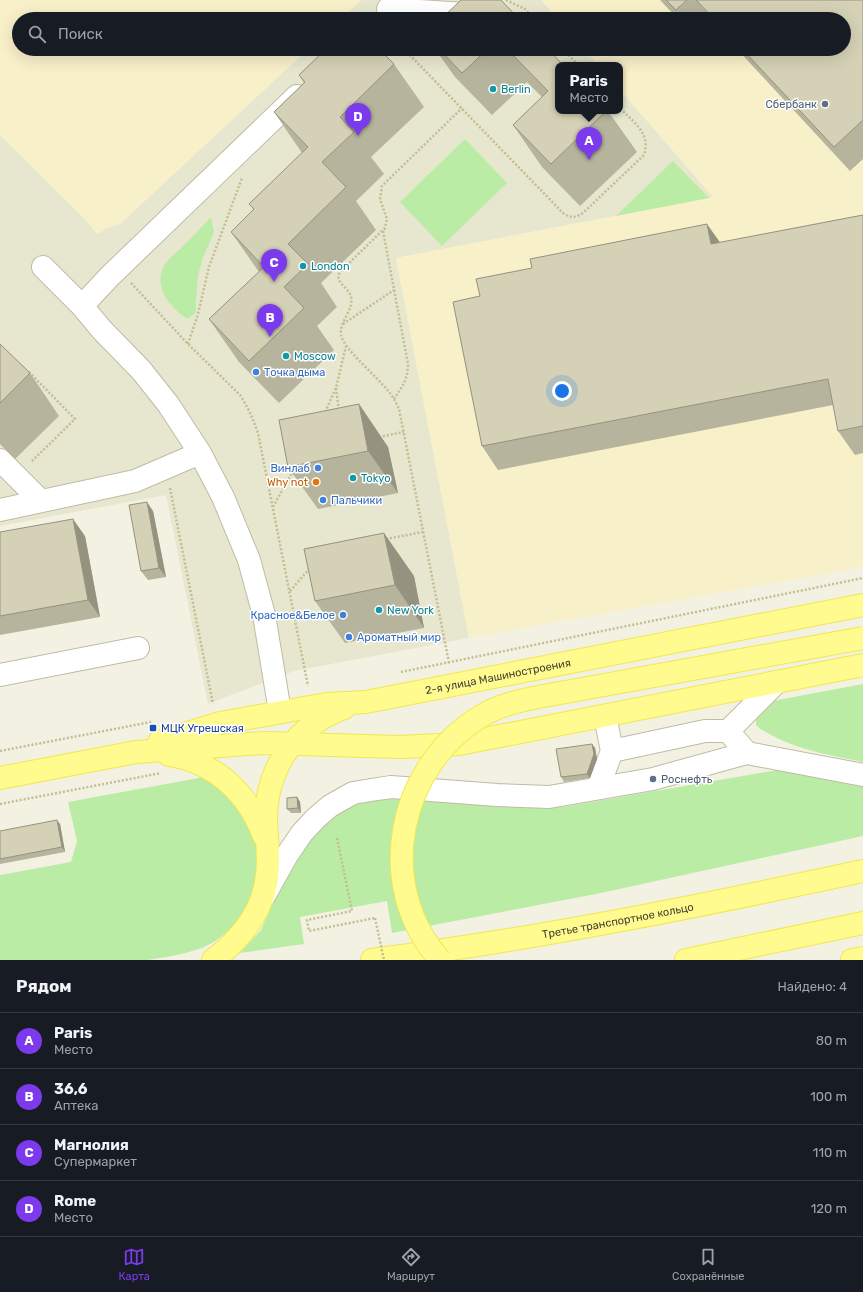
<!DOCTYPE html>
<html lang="ru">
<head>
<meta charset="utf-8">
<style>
	:root { --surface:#171b24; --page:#20242c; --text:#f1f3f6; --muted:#9ea1a6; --line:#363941; --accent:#7c3aed }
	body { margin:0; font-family:Rubik,sans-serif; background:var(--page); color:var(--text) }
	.you { position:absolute; left:562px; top:391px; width:14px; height:14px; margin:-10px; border:3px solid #fff; border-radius:50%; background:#1a73e8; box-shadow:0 0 0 6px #1a73e833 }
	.badge { display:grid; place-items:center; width:26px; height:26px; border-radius:50%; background:var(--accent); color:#fff; font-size:13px; font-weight:700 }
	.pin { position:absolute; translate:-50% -33px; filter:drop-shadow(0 1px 2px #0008) }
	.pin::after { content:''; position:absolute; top:21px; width:14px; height:12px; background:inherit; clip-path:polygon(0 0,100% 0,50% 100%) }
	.popup { position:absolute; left:555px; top:62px; width:68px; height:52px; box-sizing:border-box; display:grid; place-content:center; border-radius:8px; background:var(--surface); filter:drop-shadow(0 1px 3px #0005); font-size:13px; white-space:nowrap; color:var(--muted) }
	.popup b { font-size:15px; color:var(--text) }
	.popup::after { content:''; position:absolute; left:50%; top:100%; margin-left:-8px; border:8px solid transparent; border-top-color:var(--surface) }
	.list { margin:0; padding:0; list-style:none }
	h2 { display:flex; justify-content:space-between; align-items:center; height:52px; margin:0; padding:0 16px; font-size:17px }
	h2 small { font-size:13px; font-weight:400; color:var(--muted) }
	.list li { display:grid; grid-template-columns:26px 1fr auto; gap:12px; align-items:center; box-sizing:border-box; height:56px; padding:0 16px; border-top:1px solid var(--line) }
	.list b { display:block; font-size:15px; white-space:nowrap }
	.list p { margin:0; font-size:13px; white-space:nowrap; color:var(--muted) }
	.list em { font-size:13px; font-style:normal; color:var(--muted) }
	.icon { flex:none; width:22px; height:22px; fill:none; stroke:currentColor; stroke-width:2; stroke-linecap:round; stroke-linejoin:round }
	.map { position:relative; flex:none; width:863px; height:960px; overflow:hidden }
	.search { position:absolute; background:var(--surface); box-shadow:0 4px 16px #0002; left:12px; right:12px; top:12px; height:44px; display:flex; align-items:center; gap:10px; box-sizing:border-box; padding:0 14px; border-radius:22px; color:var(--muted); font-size:15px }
	.sheet { height:276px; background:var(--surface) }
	nav { display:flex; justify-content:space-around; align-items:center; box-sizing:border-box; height:56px; border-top:1px solid var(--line); background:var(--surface); font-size:11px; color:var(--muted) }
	nav a { display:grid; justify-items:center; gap:2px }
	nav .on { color:var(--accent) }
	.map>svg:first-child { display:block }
	.residential { fill:#e7e6cf }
	.commercial { fill:#f8f0c9 }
	.green { fill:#baeca5 }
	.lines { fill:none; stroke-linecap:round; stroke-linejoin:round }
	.minor-casing { stroke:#bfbca4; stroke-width:24 }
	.major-casing { stroke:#efe853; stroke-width:24 }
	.path { stroke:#c2bd93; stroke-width:2.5; stroke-dasharray:2 2; stroke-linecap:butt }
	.minor { stroke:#fff; stroke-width:22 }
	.major { stroke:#fffb8e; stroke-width:22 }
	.major-bridge-casing { stroke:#efe853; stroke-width:24; stroke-linecap:butt }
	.path-bridge { stroke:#c2bd93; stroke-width:2.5; stroke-dasharray:2 2; stroke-linecap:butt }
	.major-bridge { stroke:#fffb8e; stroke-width:22 }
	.wall { fill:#b7b49d }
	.shaded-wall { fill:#95927f }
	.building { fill:#d5d1b6; stroke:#95927f }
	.culture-dot { fill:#0f9aa8; stroke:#fff; stroke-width:1.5 }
	.service-dot { fill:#5c6f8a; stroke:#fff; stroke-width:1.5 }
	.shop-dot { fill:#3f7fe0; stroke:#fff; stroke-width:1.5 }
	.food-dot { fill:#e8710a; stroke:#fff; stroke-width:1.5 }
	.transit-dot { fill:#1a4fb4; stroke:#fff; stroke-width:1.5 }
	.labels { text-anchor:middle; stroke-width:3; stroke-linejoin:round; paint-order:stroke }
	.culture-label { font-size:11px; fill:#0d838f; stroke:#fff; text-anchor:start }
	.service-label { font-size:11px; fill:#4e5e75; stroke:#fff; text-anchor:end }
	.shop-label { font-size:11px; fill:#366cbe; stroke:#fff; text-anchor:start }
	.food-label { font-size:11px; fill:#c56008; stroke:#fff; text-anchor:end }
	.street-label { font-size:11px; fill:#454232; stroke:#fff }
	.transit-label { font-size:11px; fill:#164399; stroke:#fff; text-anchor:start }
</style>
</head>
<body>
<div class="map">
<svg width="863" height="960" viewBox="0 0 863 960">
	<rect width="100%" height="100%" fill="#f3f2e2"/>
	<!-- residential -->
	<path class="residential" d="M361,0H541L558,19H340Z
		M308,49H584L598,65H558V111H620V90L714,197L396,258L469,638L294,671L208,704L166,495L0,526V135L84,218L97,234L107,228L120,224Z"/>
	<!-- commercial -->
	<path class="commercial" d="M0,0H361L340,19H19V49H308L120,224L107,228L97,234L84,218L0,135Z
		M541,0H863V567L469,638L396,258L713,197L620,90V65H598L584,49H844V19H558Z"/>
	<!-- green -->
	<path class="green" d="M465,139L507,183L442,246L400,202Z
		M673,161L709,198L616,216Z
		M211,217L214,232L202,260L198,276L196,299V312L189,318H186C170,307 153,287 164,266C168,259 177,252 183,246C193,236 202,227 211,217Z
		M863,684V762C834,756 804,751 777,738C770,734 762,731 756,725V718L767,702Z
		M783,769L863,780V836L596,894L392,933L387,901L300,917L304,944L240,953L261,930L274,901L300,853L313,834L339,811L370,800L390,798L542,807H563Z
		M204,777C211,782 223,787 229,794C238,806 256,837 258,851C263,884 244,920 218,939C199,953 171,956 148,960H0V875L71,862L77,841L68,802Z"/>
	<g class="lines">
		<defs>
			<path id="minor" d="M388,9L465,14L475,9L483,0
				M43,267L82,306L102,330L141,370L168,404L200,453L223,497L249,560L264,615L280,712
				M82,306L110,276L297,96
				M0,460L41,501
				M0,510L135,481L200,453
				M0,675L138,648
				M605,716L612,751
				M728,731L777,682
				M598,788L612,751L705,731H728L747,753
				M264,896L287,855L302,833L316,818L330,806L353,793L371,790L391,787L497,795L549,797L653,779L747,753L863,775"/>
			<g id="major">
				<path id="s1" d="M159,742L220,723L327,704L366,702L863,605"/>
				<path d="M169,755C215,762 248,793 264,836"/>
				<path d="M0,778L136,752L264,743L400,747L459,744L863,665"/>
				<path d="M213,960C237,942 258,918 265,888C271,863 266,839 266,815C268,765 297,725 344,708"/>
				<path id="s2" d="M372,960C537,939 700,906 863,871"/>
				<path d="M686,960L863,923"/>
				<path d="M852,960L863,958"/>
			</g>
		</defs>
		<!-- minor casing -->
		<use href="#minor" class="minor-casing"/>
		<!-- major casing -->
		<use href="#major" class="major-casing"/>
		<!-- path -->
		<path class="path" d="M506,0L525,9L534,19
			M404,49L563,213C570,218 575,218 583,213L644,155C651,133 634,123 620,108
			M563,49L578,65
			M383,231L408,364C408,379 402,387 394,399
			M131,283L188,344L240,395C248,407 253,419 258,433L308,686
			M343,324L394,290
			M188,344L198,314L209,267L242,178
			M29,372L75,419L31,462
			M336,388L339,411
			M325,412L336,388L346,346
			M379,437L404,432
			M170,488L213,704
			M273,507L293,471
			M386,539L423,532
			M290,591L310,568
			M449,663L399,409C396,403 393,396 388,391C378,377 344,350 341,335C339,321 354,311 351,297C349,287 334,283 340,272L385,228L387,219L380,199L382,186L462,108
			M401,672L863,578
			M0,751L151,722
			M0,804L161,773
			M337,838L352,911L307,920L309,931L375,918"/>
		<!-- minor -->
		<use href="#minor" class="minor"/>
		<!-- major -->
		<use href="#major" class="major"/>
		<defs>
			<path id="major-bridge" d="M440,960C373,884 398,765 483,715C500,705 519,701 538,697L863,638"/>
		</defs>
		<!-- major-bridge casing -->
		<use href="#major-bridge" class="major-bridge-casing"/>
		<!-- path-bridge -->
		<path class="path-bridge" d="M375,918L384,960"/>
		<!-- major-bridge -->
		<use href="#major-bridge" class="major-bridge"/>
	</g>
	<!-- wall -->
	<path class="wall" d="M660,0H863V159L850,171L737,49H844V19H678Z
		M435,49H548L558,111H608L637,152L580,206L542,167L513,125L542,97L527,82L492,115L455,77Z
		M394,64L424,107L371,157L384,174L356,201L376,230L321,283L337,307L317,326L334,350L279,403L239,362L209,319L259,272L231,232L254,210L249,204L302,153L274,112L304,83L299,75Z
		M863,215V453L855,455L838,431L833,405L498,470L482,446L720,243Z
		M0,344L30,373L59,416L15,459L0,444Z
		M359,404L388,447L398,493L318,509L288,467Z
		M153,511L166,577L148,580L141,571Z
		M0,532L85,536L100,617L0,635Z
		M414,576L424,628L345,643L315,601Z
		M592,744L595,748L597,759L590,778L564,782L561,777Z
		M297,797L300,802L301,813H291L287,809Z
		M60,824L65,852L0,864V831Z"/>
	<!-- shaded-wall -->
	<path class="shaded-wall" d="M707,224L724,248L711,244Z
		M359,404L388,447L398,493L368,451Z
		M147,502L153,511L166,577L159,568Z
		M73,519L85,536L100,617L88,600Z
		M384,533L414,576L424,628L395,585Z
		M592,744L595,748L597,759L590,778L587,774Z
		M297,797L300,802L301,813L298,808Z
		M57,820L60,824L65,852L62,847Z"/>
	<!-- building -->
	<path class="building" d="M461,0H501L519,19H441Z
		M666,0H687L676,10Z
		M696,0H863V120L834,147L742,49H844V19H714Z
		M326,49H379L394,64L340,117L354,132L322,162L346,187L288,244L308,264L284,287L304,308L249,361L209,319L264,267L231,232L254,209L249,204L308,147L274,112L305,82L299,75Z
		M439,49H488L462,73Z
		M507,49H548L563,65H558V111H606L551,164L513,125L548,91Z
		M863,215V426L838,431L828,379L482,446L453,302L480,296L476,279L532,268L530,259L707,224L711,244Z
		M0,344L30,373L0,403Z
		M359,404L368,451L288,467L279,420Z
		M147,502L159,568L141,571L129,505Z
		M73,519L88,600L0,616V532Z
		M384,533L395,585L315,601L304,549Z
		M592,744L594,754L587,774L561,777L556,749Z
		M297,797L298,808L287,809V798Z
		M57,820L62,847L0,859V831Z"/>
	<!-- markers -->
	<g class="culture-dot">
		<circle cx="493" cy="89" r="4"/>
		<circle cx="303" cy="266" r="4"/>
		<circle cx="286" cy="356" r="4"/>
		<circle cx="353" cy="478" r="4"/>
		<circle cx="379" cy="610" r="4"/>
	</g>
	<g class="service-dot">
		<circle cx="825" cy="104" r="4"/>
		<circle cx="653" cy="779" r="4"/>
	</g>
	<g class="shop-dot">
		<circle cx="256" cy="372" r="4"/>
		<circle cx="318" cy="468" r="4"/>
		<circle cx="323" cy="500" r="4"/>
		<circle cx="343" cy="615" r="4"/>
		<circle cx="349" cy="637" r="4"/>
	</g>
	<circle class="food-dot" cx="316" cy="482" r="4"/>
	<rect class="transit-dot" x="149" y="724" width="8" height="8" rx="2"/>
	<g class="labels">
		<!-- culture labels -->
		<g class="culture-label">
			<text x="501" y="93">Berlin</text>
			<text x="311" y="270">London</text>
			<text x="294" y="360">Moscow</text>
			<text x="361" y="482">Tokyo</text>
			<text x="387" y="614">New York</text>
		</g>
		<!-- service labels -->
		<g class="service-label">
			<text x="817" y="108">Сбербанк</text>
			<text x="661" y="783" text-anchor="start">Роснефть</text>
		</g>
		<!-- shop labels -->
		<g class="shop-label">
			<text x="264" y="376">Точка дыма</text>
			<text x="310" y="472" text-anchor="end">Винлаб</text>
			<text x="331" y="504">Пальчики</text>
			<text x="335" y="619" text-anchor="end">Красное&amp;Белое</text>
			<text x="357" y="641">Ароматный мир</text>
		</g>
		<!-- food labels -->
		<g class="food-label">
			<text x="308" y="486">Why not</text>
		</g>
		<!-- street labels -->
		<g class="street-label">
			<text dy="4" stroke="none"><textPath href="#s1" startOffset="346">2-я улица Машиностроения</textPath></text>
			<text dy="4" stroke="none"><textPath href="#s2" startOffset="249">Третье транспортное кольцо</textPath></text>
		</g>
		<!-- transit labels -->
		<g class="transit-label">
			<text x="161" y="732">МЦК Угрешская</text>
		</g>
	</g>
</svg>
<div class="you"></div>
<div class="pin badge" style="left:589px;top:160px">A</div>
<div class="popup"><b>Paris</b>Место</div>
<div class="pin badge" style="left:270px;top:337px">B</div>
<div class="pin badge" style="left:274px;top:282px">C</div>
<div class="pin badge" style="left:358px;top:136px">D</div>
<div class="search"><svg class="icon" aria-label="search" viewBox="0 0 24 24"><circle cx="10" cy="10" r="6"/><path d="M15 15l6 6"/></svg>Поиск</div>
</div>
<section class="sheet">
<h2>Рядом<small>Найдено: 4</small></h2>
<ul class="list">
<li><span class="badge">A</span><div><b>Paris</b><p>Место</p></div><em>80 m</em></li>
<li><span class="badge">B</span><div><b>36,6</b><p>Аптека</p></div><em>100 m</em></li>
<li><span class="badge">C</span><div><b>Магнолия</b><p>Супермаркет</p></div><em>110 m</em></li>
<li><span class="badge">D</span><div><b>Rome</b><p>Место</p></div><em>120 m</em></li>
</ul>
</section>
<nav>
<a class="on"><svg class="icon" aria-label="map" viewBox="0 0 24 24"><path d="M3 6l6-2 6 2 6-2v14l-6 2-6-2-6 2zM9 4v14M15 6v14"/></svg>Карта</a>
<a><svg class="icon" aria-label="directions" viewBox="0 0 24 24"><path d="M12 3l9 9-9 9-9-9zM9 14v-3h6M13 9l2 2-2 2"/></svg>Маршрут</a>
<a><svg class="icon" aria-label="saved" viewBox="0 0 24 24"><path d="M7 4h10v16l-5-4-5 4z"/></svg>Сохранённые</a>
</nav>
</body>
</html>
